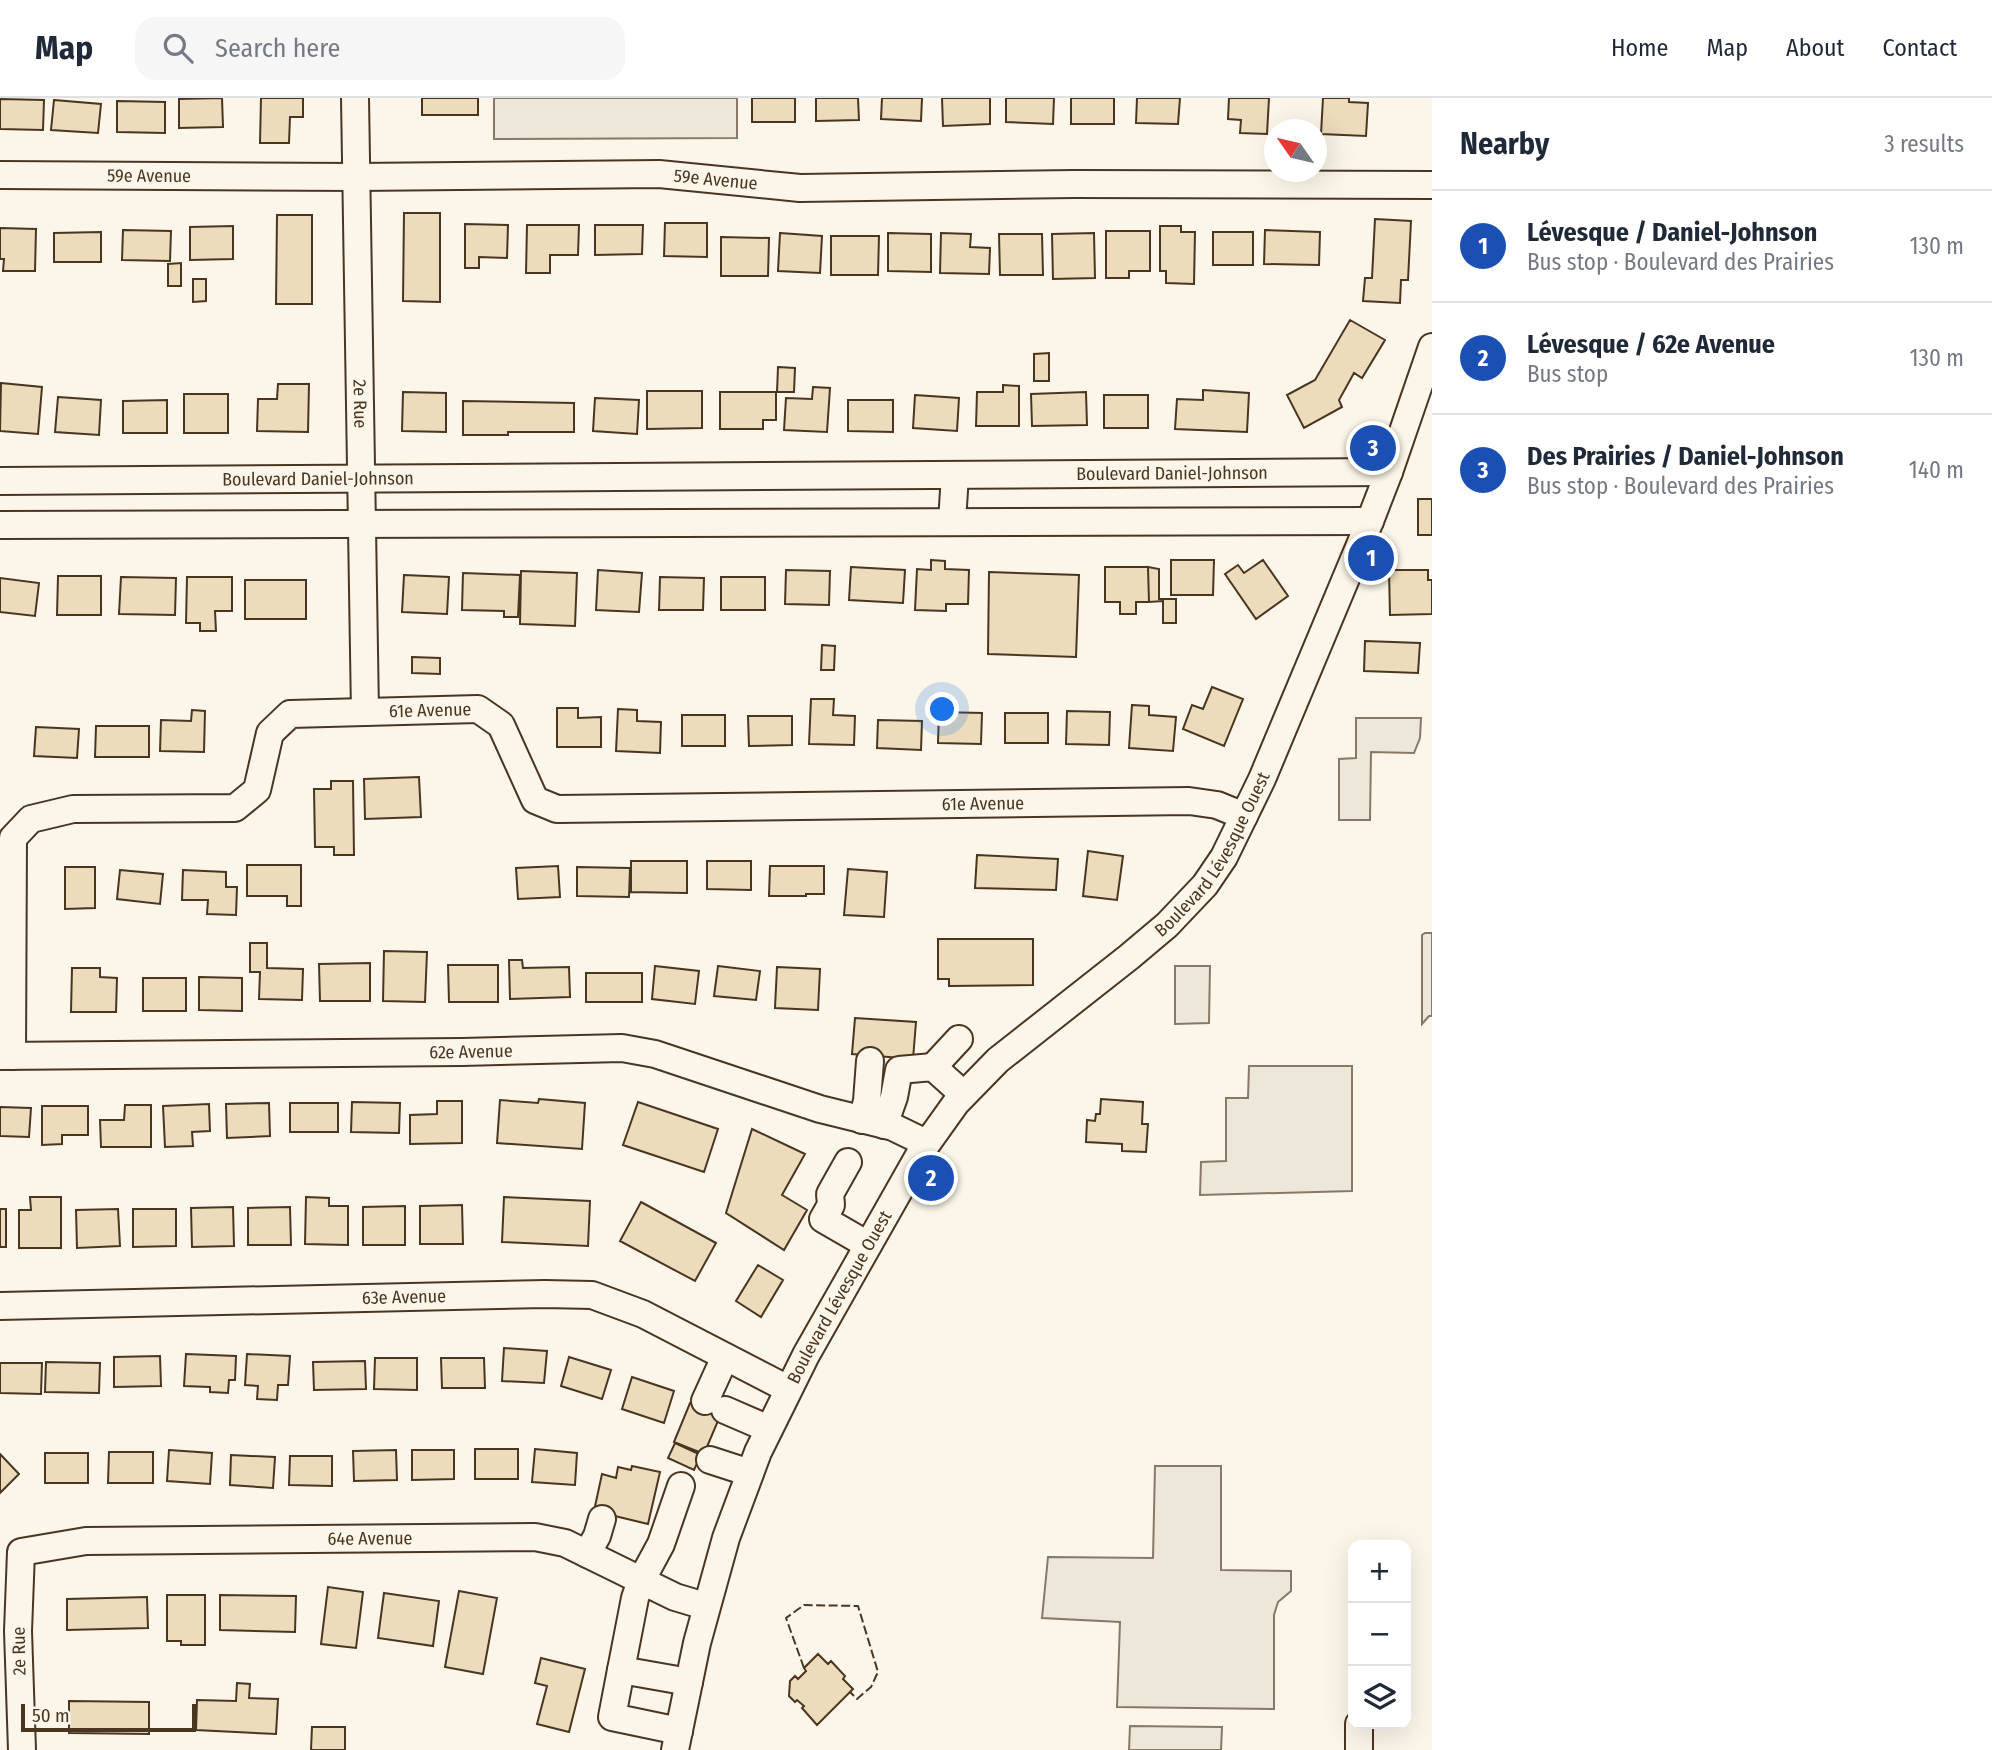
<!DOCTYPE html>
<html lang="en">
<head>
<meta charset="utf-8">
<style>
	:root { --surface:#fff; --page:#f6f6f7; --text:#1f2937; --muted:#747a83; --line:#e0e1e3; --accent:#2563eb }
	body { margin:0; font-family:"Fira Sans Condensed",sans-serif; background:var(--page); color:var(--text) }
	.controls { position:absolute; right:21px; bottom:21px; display:grid; overflow:hidden; border-radius:14px; box-shadow:0 7px 28px #0002 }
	.controls button { width:63px; height:63px; display:grid; place-items:center; padding:0; border:0; border-bottom:2px solid var(--line); background:var(--surface); color:var(--text); font:35px sans-serif }
	.compass { position:absolute; left:1264px; top:21px; width:63px; height:63px; border-radius:50%; background:var(--surface); box-shadow:0 7px 28px #0002; rotate:304deg }
	.scale { position:absolute; left:21px; bottom:18px; width:175px; box-sizing:border-box; padding-left:7px; border:4px solid #4a3520; border-top:0; font-size:19px; line-height:24px; white-space:nowrap; color:#4a3520; -webkit-text-stroke:5px #fbf6e9; paint-order:stroke }
	.you { position:absolute; left:943px; top:612px; width:24px; height:24px; margin:-18px; border:5px solid #fff; border-radius:50%; background:#1a73e8; box-shadow:0 0 0 10px #1a73e833 }
	.badge { display:grid; place-items:center; width:46px; height:46px; border-radius:50%; background:var(--accent); color:#fff; font-size:23px; font-weight:700 }
	.pin { position:absolute; translate:-50% -50%; border:4px solid #fff; box-shadow:0 2px 7px #0006 }
	.list { margin:0; padding:0; list-style:none }
	h2 { display:flex; justify-content:space-between; align-items:center; height:91px; margin:0; padding:0 28px; font-size:30px }
	h2 small { font-size:23px; font-weight:400; color:var(--muted) }
	.list li { display:grid; grid-template-columns:46px 1fr auto; gap:21px; align-items:center; box-sizing:border-box; height:112px; padding:0 28px; border-top:2px solid var(--line) }
	.list b { display:block; font-size:26px; white-space:nowrap }
	.list p { margin:0; font-size:23px; white-space:nowrap; color:var(--muted) }
	.list em { font-size:23px; font-style:normal; color:var(--muted) }
	.icon { flex:none; width:38px; height:38px; fill:none; stroke:currentColor; stroke-width:2; stroke-linecap:round; stroke-linejoin:round }
	.map { position:relative; flex:none; width:1432px; height:1652px; overflow:hidden }
	header { display:flex; align-items:center; gap:42px; box-sizing:border-box; height:98px; padding:0 35px; background:var(--surface); border-bottom:2px solid var(--line) }
	header strong { font-size:33px }
	nav { display:flex; gap:38px; margin-inline-start:auto; font-size:24px }
	.search { width:490px; height:63px; background:var(--page); display:flex; align-items:center; gap:18px; box-sizing:border-box; padding:0 24px; border-radius:21px; color:var(--muted); font-size:26px }
	main { display:flex }
	aside { flex:1; background:var(--surface) }
	.map>svg:first-child { display:block }
	.green { fill:#ede6d9; stroke:#887966; stroke-width:2 }
	.parking { fill:#ede7d9; stroke:#887966; stroke-width:2 }
	.building { fill:#ecdcbc; stroke:#4a3520; stroke-width:2 }
	.lines { fill:none; stroke-linecap:round; stroke-linejoin:round }
	.minor-casing { stroke:#4a3520; stroke-width:30 }
	.minor { stroke:#fbf6e9; stroke-width:26 }
	.fence { stroke:#4a3520; stroke-width:2; stroke-dasharray:9 3.5; stroke-linecap:butt }
	.labels { text-anchor:middle; stroke-width:5; stroke-linejoin:round; paint-order:stroke }
	.street-label { font-size:18px; fill:#4a3520; stroke:#fbf6e9 }
</style>
</head>
<body>
<header>
<strong>Map</strong>
<div class="search"><svg class="icon" aria-label="search" viewBox="0 0 24 24"><circle cx="10" cy="10" r="6"/><path d="M15 15l6 6"/></svg>Search here</div>
<nav><a>Home</a><a>Map</a><a>About</a><a>Contact</a></nav>
</header>
<main>
<div class="map">
<svg width="1432" height="1652" viewBox="0 0 1432 1652">
	<rect width="100%" height="100%" fill="#fbf6e9"/>
	<!-- green -->
	<path class="green" d="M1425,835H1432V918H1429L1422,926V837Z"/>
	<!-- parking -->
	<path class="parking" d="M494,0H737V40L494,41Z
		M1356,620H1421L1420,640L1414,655L1371,654L1370,722H1339V661L1356,660Z
		M1175,868H1210L1209,925L1175,926Z
		M1249,968H1352V1093L1200,1097L1201,1064L1226,1063V1000H1248Z
		M1155,1368H1221V1472L1291,1473V1493L1278,1504L1274,1517V1611L1117,1609L1120,1524L1042,1520L1048,1459L1153,1460Z
		M1130,1628L1222,1629L1221,1652H1129Z"/>
	<!-- building -->
	<path class="building" d="M222,0L223,29L179,30V1Z
		M261,0H303V19H290L289,45H260Z
		M422,0H478V17H422Z
		M752,0H795V24H752Z
		M816,0H858L859,22L816,23Z
		M882,0H922L921,23L881,21Z
		M942,0H990V26L943,28Z
		M1006,0H1054L1053,26L1006,24Z
		M1071,0H1114V26H1071Z
		M1137,0H1180L1178,26L1136,25Z
		M1229,0H1269L1267,36L1240,35L1241,22L1228,21Z
		M1323,0H1349V4L1368,5L1366,38L1321,36Z
		M0,1L44,2L43,32L0,31Z
		M54,2L101,6L98,35L51,32Z
		M117,3L165,4V35L117,34Z
		M404,115H440V204L403,203Z
		M277,117H312V206H276Z
		M1375,121L1411,123L1408,182H1401L1400,205L1363,203L1365,180H1372Z
		M665,125H707V159L664,158Z
		M465,126L508,127L507,160L479,159V170H465Z
		M527,127H579L578,157H550V175H526Z
		M595,127H643L642,156L595,157Z
		M233,128V161L190,162V129Z
		M1160,128H1181V134H1195L1194,186L1166,185V173H1160Z
		M0,130L36,131L35,173H3L4,161H0Z
		M123,132L171,133L170,163L122,162Z
		M1265,132L1320,134L1319,167L1264,166Z
		M1106,133H1150V173H1129V180H1106Z
		M101,134V164H54V135Z
		M1213,134H1253V167H1213Z
		M780,135L822,138L820,175L778,173Z
		M888,135L931,136V174L888,173Z
		M941,135L971,136L970,149L990,150L989,176L940,175Z
		M1094,135L1095,180L1053,181L1052,136Z
		M999,136H1042L1043,177H1000Z
		M831,138H879L878,177H831Z
		M721,139L769,140L768,178H721Z
		M181,165V188H168V166Z
		M193,181H206V203L193,204Z
		M1350,222L1385,242L1362,280L1354,275L1339,302L1342,309L1304,330L1287,297L1315,282Z
		M1049,255V283H1034V256Z
		M778,269L795,270L794,294H777Z
		M1,285L42,289L38,336L0,333Z
		M278,286H309L308,334L257,333L258,301H277Z
		M1003,287L1019,288V328H976L977,294H1003Z
		M813,289L830,290L827,334L784,332L786,300L812,301Z
		M1203,292L1249,295L1247,334L1175,331L1177,301L1203,302Z
		M647,293H702V330L647,331Z
		M403,294L446,295V334L402,333Z
		M720,294H776V322H763V331H720Z
		M1086,294L1087,327L1032,328L1031,296Z
		M184,296H228V335H184Z
		M915,297L959,300L957,333L913,330Z
		M1104,297H1148V330H1104Z
		M58,299L101,302L99,337L55,334Z
		M595,300L639,302L637,336L593,333Z
		M167,302V335H123V303Z
		M848,302H893V334L848,333Z
		M463,303L574,305V334H508V337H463Z
		M1418,401H1432V437H1418Z
		M931,462L945,463V471L969,472L968,506H946V513L915,512L917,471L931,472Z
		M1171,462H1214L1213,497H1171Z
		M1263,462L1288,498L1256,521L1225,476L1238,467L1244,475Z
		M851,469L905,472L903,505L849,502Z
		M1105,469H1148L1149,504H1136V516H1120V504H1105Z
		M1148,469L1159,471V501H1176V525H1163V503L1149,504Z
		M598,472L642,475L639,514L596,512Z
		M786,472L830,473L829,507L785,506Z
		M1389,472H1428V482H1432V516L1390,517Z
		M521,473L577,475L575,528L520,526Z
		M989,474L1079,477L1076,559L988,556Z
		M463,475L520,477L518,519H504V513L462,512Z
		M404,477L449,479L447,516L402,514Z
		M58,478H101V517H57Z
		M121,479L176,480L175,517L119,516Z
		M187,479H232V513H215L216,533H200V525H186Z
		M660,479L704,480L703,512H659Z
		M721,479H765V512H721Z
		M0,480L39,485L35,518L0,514Z
		M245,482H306V521H245Z
		M1365,543L1420,545L1418,575L1364,573Z
		M822,547L835,548L834,572H821Z
		M412,559L440,560V576L412,575Z
		M1212,589L1243,601L1224,648L1183,631L1192,607L1203,611Z
		M811,601H834L833,617L855,618L854,647L809,646Z
		M1132,607L1149,608V617L1176,619L1173,653L1129,650Z
		M557,610H578V620L601,619V649H557Z
		M618,611L637,612V623L661,624L660,655L616,653Z
		M192,612L205,613L204,654L160,653L161,622L191,623Z
		M1067,613L1110,614L1109,647L1066,646Z
		M939,614L982,615L981,646L938,645Z
		M1005,615H1048V645H1005Z
		M682,617H725V648H682Z
		M748,618H792V647L749,648Z
		M878,622L922,623L921,652L877,650Z
		M96,628H149V659H95Z
		M36,629L79,631L77,660L34,658Z
		M419,679L421,719L365,721L364,681Z
		M331,683H353L354,757H334V749H315L314,691H331Z
		M1088,753L1123,758L1117,802L1083,798Z
		M977,757L1058,761L1056,792L975,790Z
		M631,763H687V795L631,794Z
		M707,763H751V792L707,791Z
		M247,767H301V808H287V798H247Z
		M558,768L560,799L518,801L516,770Z
		M770,768H824V796H806V798H769Z
		M65,769H95V810L65,811Z
		M577,769L630,770L629,799L577,798Z
		M848,771L887,774L884,819L844,817Z
		M120,772L163,776L160,806L117,801Z
		M183,772L226,774V789H237L236,817L207,816L208,802H182Z
		M938,841H1033V887L949,888V881H938Z
		M250,845H267V870L303,871L302,902L259,901L260,874H250Z
		M384,853L427,854L425,904L383,903Z
		M509,862H522L523,870L569,869L570,899L510,901Z
		M370,865V903H320L319,866Z
		M448,867H498V904H449Z
		M655,868L699,873L695,906L652,901Z
		M718,868L760,873L756,902L714,898Z
		M777,869L820,871L818,912L775,910Z
		M72,870H100V879L117,880L116,914H71Z
		M586,875H642V904H586Z
		M199,879L242,880V913L199,912Z
		M143,880H186V913H143Z
		M855,920L916,924L913,961L852,956Z
		M539,1001L585,1005L582,1051L497,1045L500,1002L538,1005Z
		M1101,1001L1143,1004L1142,1026H1148L1146,1054L1122,1053V1046L1086,1044L1087,1022L1095,1023L1096,1016H1100Z
		M437,1003H462V1045L410,1046V1017L437,1016Z
		M352,1004L400,1005L399,1035L351,1034Z
		M638,1004L718,1031L704,1074L623,1047Z
		M269,1005L270,1038L227,1040L226,1006Z
		M290,1005H338V1034H290Z
		M209,1006L210,1033L192,1034L193,1048L165,1049L163,1008Z
		M125,1007H151V1049H101L100,1022H124Z
		M42,1008H88V1037H62V1046L42,1047Z
		M0,1009L31,1010L29,1039L0,1038Z
		M752,1031L805,1056L782,1097L807,1112L784,1152L726,1115Z
		M30,1099H61V1150H19V1112H31Z
		M306,1099L329,1100V1108H348V1147L305,1146Z
		M504,1099L590,1103L588,1148L502,1144Z
		M641,1104L716,1145L695,1183L620,1143Z
		M462,1107L463,1146H420V1108Z
		M405,1108V1147H363V1109Z
		M233,1109L234,1148L192,1149L191,1110Z
		M290,1109L291,1147H248V1110Z
		M0,1111H6V1149H0Z
		M118,1111L120,1148L77,1150L76,1112Z
		M133,1111H176V1148L133,1149Z
		M758,1167L783,1182L761,1219L736,1203Z
		M504,1250L547,1253L544,1285L502,1283Z
		M186,1256L236,1258L235,1282H229L228,1295L210,1294V1289L184,1288Z
		M247,1256L290,1258L288,1287H278L277,1302L257,1301L258,1288L245,1287Z
		M160,1258L161,1288L114,1289V1259Z
		M569,1259L611,1272L602,1301L561,1288Z
		M375,1260H417V1292L374,1291Z
		M441,1260H484L485,1290H442Z
		M365,1263L366,1291L314,1292L313,1264Z
		M46,1264L100,1265L99,1295L45,1294Z
		M0,1265H42L41,1296L0,1295Z
		M632,1279L674,1293L664,1325L622,1311Z
		M690,1305L720,1318L704,1356L674,1344Z
		M675,1345L701,1357L694,1372L668,1360Z
		M475,1351H518V1381H475Z
		M535,1351L577,1355L575,1387L532,1384Z
		M169,1352L212,1355L210,1386L167,1383Z
		M396,1352L397,1382L354,1383L353,1353Z
		M412,1352H454V1381L412,1382Z
		M109,1354H153V1385H108Z
		M45,1355H88V1385H45Z
		M0,1356L19,1376L0,1395Z
		M231,1357L275,1359L273,1390L230,1387Z
		M290,1358H332V1388L289,1387Z
		M632,1368L660,1374L648,1426L594,1413L602,1376L616,1380L618,1369L631,1372Z
		M328,1489L363,1494L356,1550L321,1546Z
		M459,1493L497,1500L483,1576L445,1569Z
		M384,1495L439,1503L433,1548L378,1540Z
		M167,1497H205V1547H181V1543H167Z
		M220,1497L296,1498L295,1534L220,1532Z
		M147,1499L148,1530L67,1532V1501Z
		M818,1556L828,1566L831,1563L845,1578L843,1581L853,1591L817,1627L802,1610L804,1608L797,1602L795,1604L789,1598L790,1583L795,1578L798,1581L806,1573L804,1570Z
		M541,1560L585,1571L569,1634L537,1626L547,1588L535,1585Z
		M237,1585L250,1586L249,1600L278,1601L276,1636L196,1632L197,1602L236,1603Z
		M69,1603L149,1604V1636L69,1635Z
		M312,1629H345V1652H311Z"/>
	<g class="lines">
		<defs>
			<g id="minor">
				<path id="s1" d="M355,0L365,614"/>
				<path id="s2" d="M0,77L357,79L659,76L800,90L1074,86L1432,87"/>
				<path id="s3" d="M0,383L1389,374"/>
				<path d="M952,424L955,377"/>
				<path d="M0,427L1370,423"/>
				<path id="s4" d="M0,958L462,954L622,950L655,956L820,1011L893,1029L926,1045"/>
				<path id="s5" d="M12,958L13,740L31,721L73,711L235,710L257,692L270,635L290,616L478,611L501,627L535,702L557,711L1189,703L1217,707L1244,718"/>
				<path d="M933,969L959,941"/>
				<path d="M862,1022L867,1003L870,963"/>
				<path d="M884,1027L894,999L899,972L933,969L963,996"/>
				<path d="M848,1064L830,1096L831,1107L823,1121L868,1147"/>
				<path id="s6" d="M0,1208L545,1196L592,1197L643,1216L788,1291"/>
				<path d="M705,1303L725,1259"/>
				<path d="M725,1312L769,1331"/>
				<path d="M710,1362L750,1375"/>
				<path d="M681,1388L661,1446L641,1483L635,1500L621,1572L689,1584"/>
				<path d="M587,1456L597,1438L602,1421"/>
				<path d="M621,1572L612,1619L679,1633"/>
				<path id="s7" d="M22,1652L18,1533L21,1454L86,1443L535,1439L565,1445L675,1499L705,1508"/>
				<path id="s8" d="M675,1652L697,1545L726,1440L758,1354L806,1257L921,1054L956,1005L998,962L1129,859L1167,827L1205,787L1224,759L1262,681L1370,423L1389,374L1432,249"/>
				<path d="M1359,1652V1626"/>
			</g>
		</defs>
		<!-- minor casing -->
		<use href="#minor" class="minor-casing"/>
		<!-- minor -->
		<use href="#minor" class="minor"/>
		<!-- fence -->
		<path class="fence" d="M804,1570L786,1520L804,1507L858,1508L878,1574L871,1589L857,1601L850,1594"/>
	</g>
	<g class="labels">
		<!-- street labels -->
		<g class="street-label">
			<text dy="6" stroke="none"><textPath href="#s2" startOffset="149">59e Avenue</textPath></text>
			<text dy="6" stroke="none"><textPath href="#s2" startOffset="716">59e Avenue</textPath></text>
			<text dy="6" stroke="none"><textPath href="#s1" startOffset="306">2e Rue</textPath></text>
			<text dy="6" stroke="none"><textPath href="#s3" startOffset="1172">Boulevard Daniel-Johnson</textPath></text>
			<text dy="6" stroke="none"><textPath href="#s3" startOffset="318">Boulevard Daniel-Johnson</textPath></text>
			<text dy="6" stroke="none"><textPath href="#s5" startOffset="704">61e Avenue</textPath></text>
			<text dy="6" stroke="none"><textPath href="#s5" startOffset="1312">61e Avenue</textPath></text>
			<text dy="6" stroke="none"><textPath href="#s8" startOffset="1073">Boulevard Lévesque Ouest</textPath></text>
			<text dy="6" stroke="none"><textPath href="#s4" startOffset="471">62e Avenue</textPath></text>
			<text dy="6" stroke="none"><textPath href="#s6" startOffset="404">63e Avenue</textPath></text>
			<text dy="6" stroke="none"><textPath href="#s8" startOffset="485">Boulevard Lévesque Ouest</textPath></text>
			<text dy="6" stroke="none"><textPath href="#s7" startOffset="548">64e Avenue</textPath></text>
			<text transform="translate(19 1553) rotate(-91)" y="6">2e Rue</text>
		</g>
	</g>
</svg>
<div class="controls">
<button>+</button>
<button>−</button>
<button><svg class="icon" aria-label="layers" viewBox="0 0 24 24"><path d="M12 4l9 5-9 5-9-5zM3 14l9 5 9-5"/></svg></button>
</div>
<svg class="compass" viewBox="-18 -18 36 36"><path d="M0-13l5 13h-10z" fill="#e53935"/><path d="M0 13l5-13h-10z" fill="#747a83"/></svg>
<div class="scale">50 m</div>
<div class="you"></div>
<div class="pin badge" style="left:1371px;top:460px;background:#1a4fb4">1</div>
<div class="pin badge" style="left:931px;top:1080px;background:#1a4fb4">2</div>
<div class="pin badge" style="left:1373px;top:350px;background:#1a4fb4">3</div>
</div>
<aside>
<h2>Nearby<small>3 results</small></h2>
<ul class="list">
<li><span class="badge" style="background:#1a4fb4">1</span><div><b>Lévesque / Daniel-Johnson</b><p>Bus stop · Boulevard des Prairies</p></div><em>130 m</em></li>
<li><span class="badge" style="background:#1a4fb4">2</span><div><b>Lévesque / 62e Avenue</b><p>Bus stop</p></div><em>130 m</em></li>
<li><span class="badge" style="background:#1a4fb4">3</span><div><b>Des Prairies / Daniel-Johnson</b><p>Bus stop · Boulevard des Prairies</p></div><em>140 m</em></li>
</ul>
</aside>
</main>
</body>
</html>
